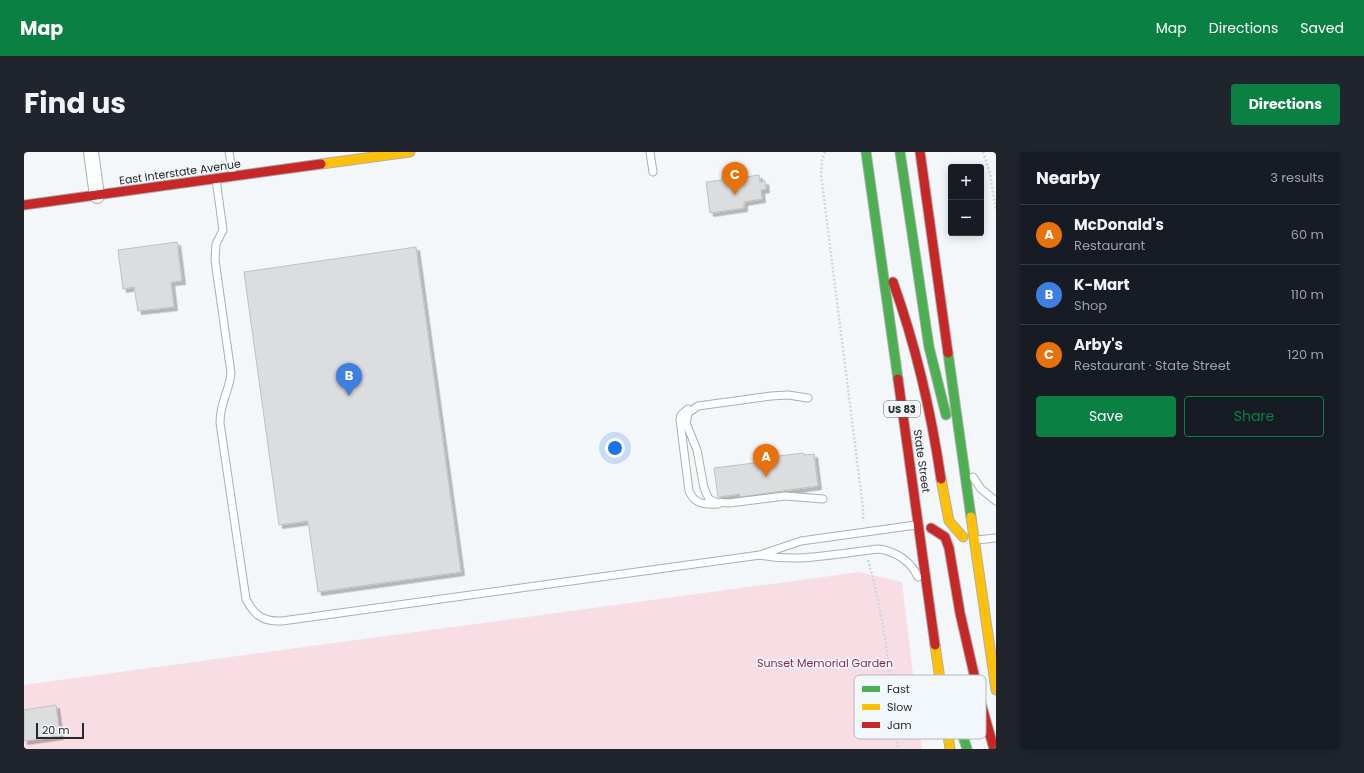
<!DOCTYPE html>
<html lang="en">
<head>
<meta charset="utf-8">
<style>
	:root { --surface:#171b24; --page:#20242c; --text:#f1f3f6; --muted:#9ea1a6; --line:#363941; --accent:#0b8043 }
	body { margin:0; font-family:Poppins,sans-serif; background:var(--page); color:var(--text) }
	.controls { position:absolute; right:12px; top:12px; display:grid; overflow:hidden; border-radius:4px; box-shadow:0 2px 10px #0003 }
	.controls button { width:36px; height:36px; display:grid; place-items:center; padding:0; border:0; border-bottom:1px solid var(--line); background:var(--surface); color:var(--text); font:20px sans-serif }
	.scale { position:absolute; left:12px; bottom:10px; width:48px; box-sizing:border-box; padding-left:4px; border:2px solid #27292a; border-top:0; font-size:11px; line-height:14px; white-space:nowrap; color:#27292a; -webkit-text-stroke:3px #f2f7fb; paint-order:stroke }
	.you { position:absolute; left:591px; top:296px; width:14px; height:14px; margin:-10px; border:3px solid #fff; border-radius:50%; background:#1a73e8; box-shadow:0 0 0 6px #1a73e833 }
	.badge { display:grid; place-items:center; width:26px; height:26px; border-radius:50%; background:var(--accent); color:#fff; font-size:13px; font-weight:700 }
	.pin { position:absolute; translate:-50% -33px; filter:drop-shadow(0 1px 2px #0008) }
	.pin::after { content:''; position:absolute; top:21px; width:14px; height:12px; background:inherit; clip-path:polygon(0 0,100% 0,50% 100%) }
	.list { margin:0; padding:0; list-style:none }
	h2 { display:flex; justify-content:space-between; align-items:center; height:52px; margin:0; padding:0 16px; font-size:17px }
	h2 small { font-size:13px; font-weight:400; color:var(--muted) }
	.list li { display:grid; grid-template-columns:26px 1fr auto; gap:12px; align-items:center; box-sizing:border-box; height:60px; padding:0 16px; border-top:1px solid var(--line) }
	.list b { display:block; font-size:15px; white-space:nowrap }
	.list p { margin:0; font-size:13px; white-space:nowrap; color:var(--muted) }
	.list em { font-size:13px; font-style:normal; color:var(--muted) }
	.actions { display:flex; gap:8px; padding:12px 16px }
	.actions a { flex:1; padding:9px 0; border:1px solid var(--accent); border-radius:4px; text-align:center; font-size:14px; color:var(--accent) }
	.actions .main { background:var(--accent); color:#fff }
	.map { position:relative; flex:none; width:972px; height:597px; overflow:hidden; border-radius:4px }
	header { display:flex; align-items:center; gap:24px; box-sizing:border-box; height:56px; padding:0 20px; background:var(--accent); color:#fff }
	header strong { font-size:19px }
	nav { display:flex; gap:22px; margin-inline-start:auto; font-size:14px }
	.intro { display:flex; align-items:center; justify-content:space-between; box-sizing:border-box; height:96px; padding:0 24px }
	h1 { margin:0; font-size:28px }
	.button { padding:10px 18px; border-radius:4px; background:var(--accent); color:#fff; font-size:14px; font-weight:700 }
	main { display:flex; gap:24px; padding:0 24px }
	aside { flex:1; background:var(--surface); border-radius:4px; box-shadow:0 2px 10px #0003 }
	.map>svg:first-child { display:block }
	.green { fill:#f9dde5 }
	.building { fill:#dbddde; stroke:#bfc1c3; filter:url(#shadow) }
	.lines { fill:none; stroke-linecap:round; stroke-linejoin:round }
	.lane-casing { stroke:#acaeb0; stroke-width:9 }
	.street-casing { stroke:#acaeb0; stroke-width:16 }
	.fast-casing { stroke:#acaeb0; stroke-width:11 }
	.slow-casing { stroke:#acaeb0; stroke-width:11 }
	.jam-casing { stroke:#acaeb0; stroke-width:11 }
	.path { stroke:#d4d5d6; stroke-width:2.5; stroke-dasharray:2 2; stroke-linecap:butt }
	.lane { stroke:#fdfefe; stroke-width:7 }
	.street { stroke:#fdfefe; stroke-width:14 }
	.fast { stroke:#4caf50; stroke-width:9 }
	.slow { stroke:#ffc107; stroke-width:9 }
	.jam { stroke:#c62828; stroke-width:9 }
	.labels { text-anchor:middle; stroke-width:3.5; stroke-linejoin:round; paint-order:stroke }
	.shield { fill:#f2f7fb; stroke:#646769; stroke-width:1 }
	.shield-label { font-size:10px; font-weight:bold; fill:#27292a }
	.street-label { font-size:11px; fill:#27292a; stroke:#f2f7fb }
	.park-label { font-size:11px; fill:#90274e; stroke:#f2f7fb }
	.key { fill:#f2f7fb; stroke:#b5b9bc; stroke-width:1 }
	.key-label { font-size:11px; fill:#27292a }
</style>
</head>
<body>
<header>
<strong>Map</strong>
<nav><a>Map</a><a>Directions</a><a>Saved</a></nav>
</header>
<div class="intro"><h1>Find us</h1><a class="button">Directions</a></div>
<main>
<div class="map">
<svg width="972" height="597" viewBox="0 0 972 597">
	<defs>
		<filter id="shadow"><feDropShadow dx="3.5" dy="3.5" stdDeviation="0" flood-color="#0004"/></filter>
	</defs>
	<rect width="100%" height="100%" fill="#f4f7f9"/>
	<!-- green -->
	<path class="green" d="M835,420L878,430L898,597H0V533Z"/>
	<!-- building -->
	<path class="building" d="M715,21V26L735,23L736,30L741,29L742,37L737,38L738,47L720,50V56L686,61L682,30L698,28V24Z
		M153,90L158,129L147,130L150,155L114,159L110,135L99,137L94,98Z
		M392,95L437,420L294,440L284,369L255,373L220,120Z
		M780,301V303L790,302L794,334L716,345V342L694,345L690,316L754,308V304Z
		M32,553L36,584L0,589V558Z"/>
	<g class="lines">
		<defs>
			<path id="lane" d="M205,0L209,23
				M626,0L629,20
				M192,27L199,78L192,92L191,108L207,221C205,241 196,249 196,271L222,447C230,463 239,470 258,469L736,403L777,389L892,373
				M784,246L764,243L747,244L674,254L664,261L662,271L673,298L680,336L685,347L691,350L705,351L761,344L799,347
				M664,257L657,263L656,268L665,339C670,352 681,353 694,352
				M949,325L957,337L972,349
				M952,388L972,386
				M736,403C776,411 815,401 855,397C873,400 886,408 894,425"/>
			<path id="street" d="M67,0L73,44"/>
			<path id="fast" d="M842,0L874,227
				M876,0L905,195L922,263
				M924,201L947,365
				M932,562L943,597"/>
			<path id="slow" d="M297,12L386,0
				M917,327L925,369L939,385
				M947,365L972,538
				M911,493L926,597"/>
			<path id="jam" d="M896,0L924,201
				M0,53L297,12
				M869,130C892,194 907,259 917,327
				M874,227L911,493
				M907,376L921,385L925,396L936,461L955,544L970,597"/>
		</defs>
		<!-- lane casing -->
		<use href="#lane" class="lane-casing"/>
		<!-- street casing -->
		<use href="#street" class="street-casing"/>
		<!-- fast casing -->
		<use href="#fast" class="fast-casing"/>
		<!-- slow casing -->
		<use href="#slow" class="slow-casing"/>
		<!-- jam casing -->
		<use href="#jam" class="jam-casing"/>
		<!-- path -->
		<path class="path" d="M801,0L798,8L797,23L839,356V369
			M959,0L966,21L972,59
			M844,408C862,470 867,533 874,597"/>
		<!-- lane -->
		<use href="#lane" class="lane"/>
		<!-- street -->
		<use href="#street" class="street"/>
		<!-- fast -->
		<use href="#fast" class="fast"/>
		<!-- slow -->
		<use href="#slow" class="slow"/>
		<!-- jam -->
		<use href="#jam" class="jam"/>
	</g>
	<g class="labels">
		<!-- shield labels -->
		<rect class="shield" x="860" y="249" width="36" height="16" rx="3"/>
		<g class="shield-label">
			<text x="878" y="261">US 83</text>
		</g>
		<!-- street labels -->
		<g class="street-label">
			<text transform="translate(156 20) rotate(-8)" y="4">East Interstate Avenue</text>
			<text transform="translate(898 309) rotate(82)" y="4">State Street</text>
		</g>
		<!-- park labels -->
		<g class="park-label">
			<text x="801" y="515">Sunset Memorial Garden</text>
		</g>
	</g>
	<!-- legend -->
	<rect x="830" y="523" width="132" height="64" rx="6" class="key"/>
	<rect x="838" y="534" width="18" height="6" fill="#4caf50"/>
	<rect x="838" y="552" width="18" height="6" fill="#ffc107"/>
	<rect x="838" y="570" width="18" height="6" fill="#c62828"/>
	<g class="key-label">
		<text x="863" y="541">Fast</text>
		<text x="863" y="559">Slow</text>
		<text x="863" y="577">Jam</text>
	</g>
</svg>
<div class="controls">
<button>+</button>
<button>−</button>
</div>
<div class="scale">20 m</div>
<div class="you"></div>
<div class="pin badge" style="left:742px;top:325px;background:#e8710a">A</div>
<div class="pin badge" style="left:325px;top:244px;background:#3f7fe0">B</div>
<div class="pin badge" style="left:711px;top:43px;background:#e8710a">C</div>
</div>
<aside>
<h2>Nearby<small>3 results</small></h2>
<ul class="list">
<li><span class="badge" style="background:#e8710a">A</span><div><b>McDonald's</b><p>Restaurant</p></div><em>60 m</em></li>
<li><span class="badge" style="background:#3f7fe0">B</span><div><b>K-Mart</b><p>Shop</p></div><em>110 m</em></li>
<li><span class="badge" style="background:#e8710a">C</span><div><b>Arby's</b><p>Restaurant · State Street</p></div><em>120 m</em></li>
</ul>
<div class="actions"><a class="main">Save</a><a>Share</a></div>
</aside>
</main>
</body>
</html>
